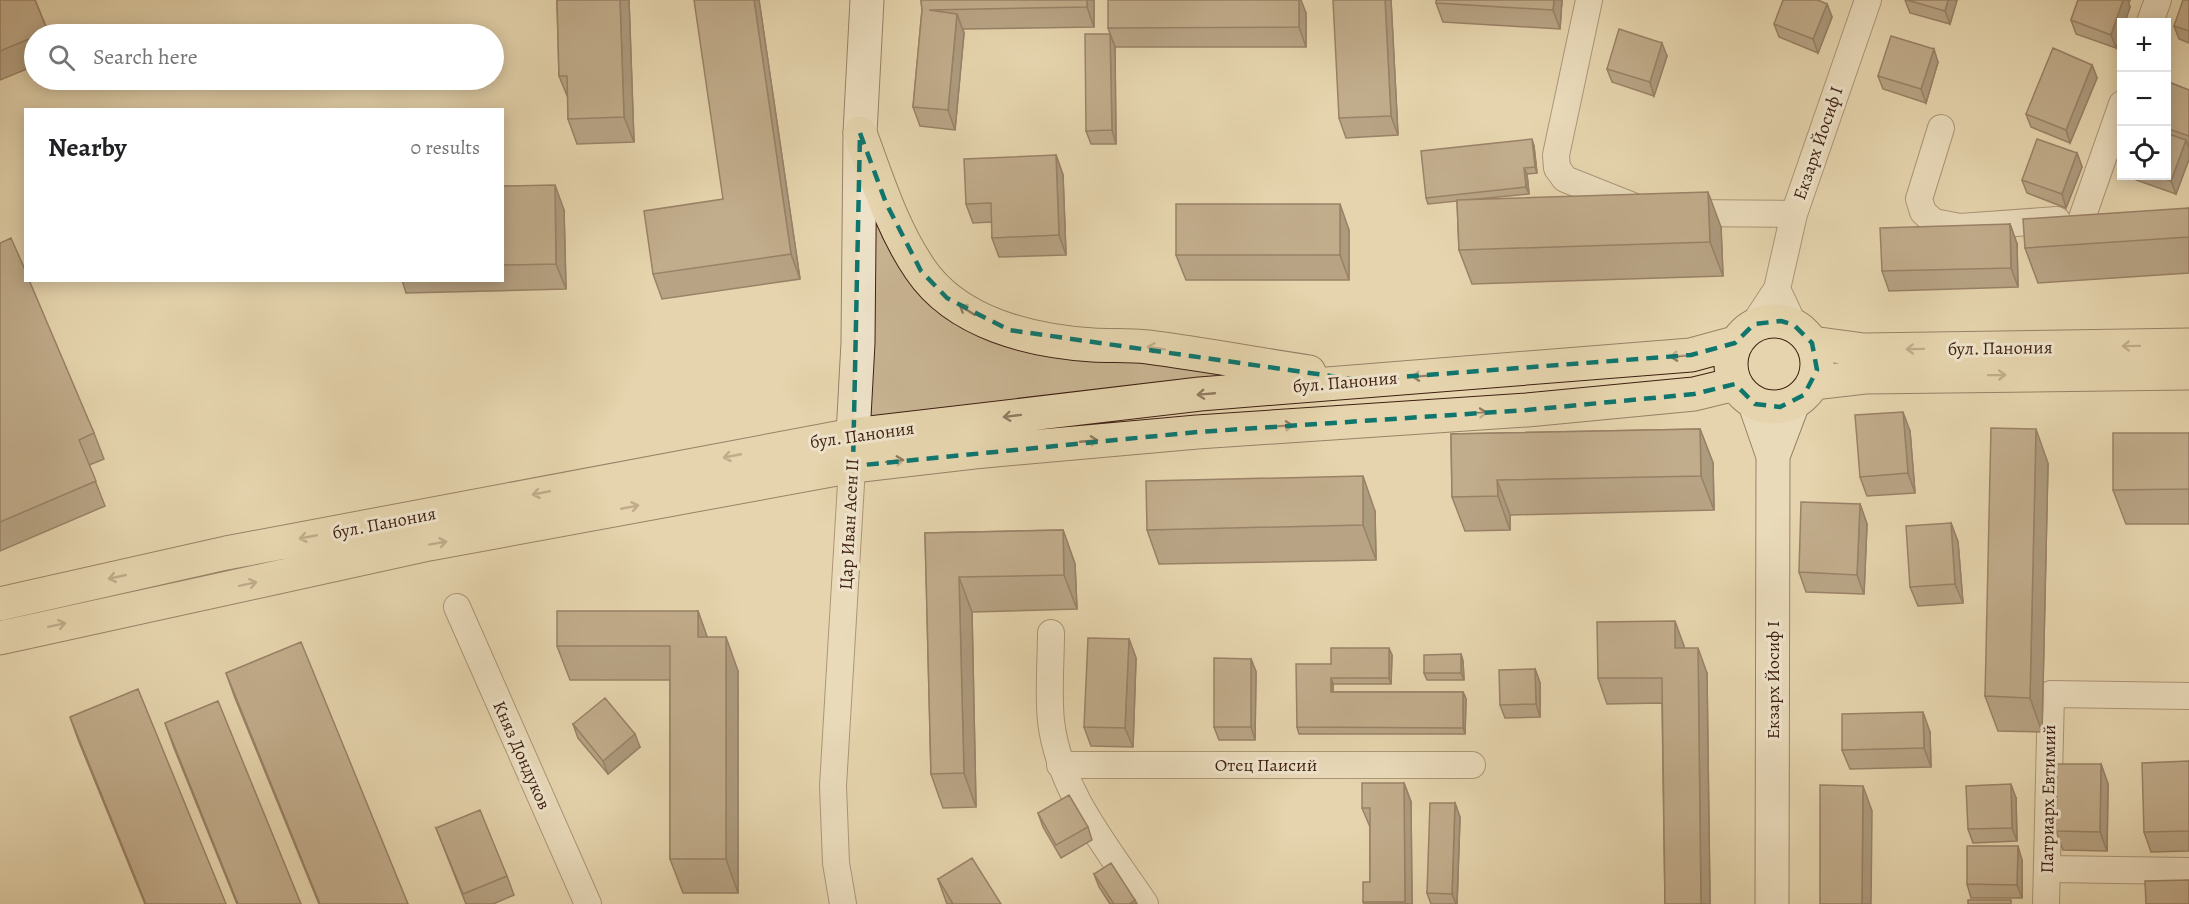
<!DOCTYPE html>
<html lang="en">
<head>
<meta charset="utf-8">
<style>
	:root { --surface:#fff; --page:#f6f6f6; --text:#202124; --muted:#757577; --line:#e0e0e0 }
	body { margin:0; font-family:Alegreya,serif; background:var(--page); color:var(--text) }
	.controls { position:absolute; right:18px; top:18px; display:grid; overflow:hidden; border-radius:0px; box-shadow:0 3px 15px #0003 }
	.controls button { width:54px; height:54px; display:grid; place-items:center; padding:0; border:0; border-bottom:2px solid var(--line); background:var(--surface); color:var(--text); font:30px sans-serif }
	.list { margin:0; padding:0; list-style:none }
	h2 { display:flex; justify-content:space-between; align-items:center; height:78px; margin:0; padding:0 24px; font-size:26px }
	h2 small { font-size:20px; font-weight:400; color:var(--muted) }
	.icon { flex:none; width:33px; height:33px; fill:none; stroke:currentColor; stroke-width:2; stroke-linecap:round; stroke-linejoin:round }
	.map { position:relative; flex:none; width:2189px; height:904px; overflow:hidden }
	.search { position:absolute; background:var(--surface); box-shadow:0 3px 15px #0003; left:24px; top:24px; width:480px; height:66px; display:flex; align-items:center; gap:15px; box-sizing:border-box; padding:0 21px; border-radius:33px; color:var(--muted); font-size:22px }
	.panel { position:absolute; background:var(--surface); box-shadow:0 3px 15px #0003; left:24px; top:108px; width:480px; height:174px; border-radius:0px }
	.map>svg:first-child { display:block }
	.green { fill:#c9b593; stroke:#846a52; stroke-width:1.5 }
	.lines { fill:none; stroke-linecap:round; stroke-linejoin:round }
	.street-casing { stroke:#684c39; stroke-width:28 }
	.secondary-casing { stroke:#3e1f12; stroke-width:35 }
	.primary-casing { stroke:#3e1f12; stroke-width:35 }
	.street { stroke:#eee3ca; stroke-width:26 }
	.secondary { stroke:#eee3ca; stroke-width:33 }
	.primary { stroke:#e5d4ad; stroke-width:33 }
	.wall { fill:#806c55; stroke:#3e1f12; stroke-width:1.5 }
	.shaded-wall { fill:#685845; stroke:#3e1f12; stroke-width:1.5 }
	.building { fill:#957d63; stroke:#3e1f12; stroke-width:1.5 }
	.oneway { stroke:#927a60 }
	.marked { fill:none; stroke:#0f766e; stroke-width:4.5; stroke-dasharray:12 8; stroke-linejoin:round }
	.labels { text-anchor:middle; stroke-width:6; stroke-linejoin:round; paint-order:stroke }
	.street-label { font-size:18px; fill:#3e1f12; stroke:#eee3ca }
</style>
</head>
<body>
<div class="map">
<svg width="2189" height="904" viewBox="0 0 2189 904">
	<rect width="100%" height="100%" fill="#e5d4ad"/>
	<filter id="stains"><feTurbulence type="fractalNoise" baseFrequency=".00333" numOctaves="4"/><feColorMatrix values="0 0 0 0 .2 0 0 0 0 .09 0 0 0 0 .02 0 0 0 .5 -.17"/></filter>
	<radialGradient id="worn" r=".72"><stop offset=".6" stop-color="#630" stop-opacity="0"/><stop offset="1" stop-color="#630" stop-opacity=".3"/></radialGradient>
	<!-- green -->
	<path class="green" d="M860,133L886,203L980,319L1359,380L853,435Z"/>
	<g class="lines">
		<defs>
			<path id="street" d="M1589,0L1556,155L1557,168L1565,179L1638,208
				M2150,22L2158,0
				M1941,128L1919,199L1923,212L1934,222L1960,227L2057,220
				M1683,213L1794,214
				M2082,218L2122,104
				M1777,289L1794,325
				M1754,324L1777,289L1794,214L1868,0
				M457,607L588,904
				M1051,633C1051,661 1048,692 1051,721C1059,791 1107,847 1145,904
				M1060,765H1472
				M2047,869L2189,871
				M843,904L836,863L833,786L853,450
				M2046,904L2051,694L2189,696"/>
			<path id="secondary" d="M1755,404L1773,456
				M853,435L858,343L860,133L867,0
				M1772,904L1773,456L1793,403"/>
			<path id="primary" d="M860,133C877,179 892,228 920,269C957,324 1032,341 1093,345C1111,346 1130,345 1148,347C1202,354 1256,364 1309,372
				M1731 364a43 43 0 1 1 86 0a43 43 0 1 1-86 0Z
				M1812,343L1864,350L2189,345
				M1813,383L1865,377L2189,373
				M0,604L226,553L853,435L1200,394L1691,355L1735,343
				M0,638L429,544L853,466L974,452L1197,432L1527,410L1694,394L1735,384"/>
		</defs>
		<!-- street casing -->
		<use href="#street" class="street-casing"/>
		<!-- secondary casing -->
		<use href="#secondary" class="secondary-casing"/>
		<!-- primary casing -->
		<use href="#primary" class="primary-casing"/>
		<!-- street -->
		<use href="#street" class="street"/>
		<!-- secondary -->
		<use href="#secondary" class="secondary"/>
		<!-- primary -->
		<use href="#primary" class="primary"/>
	</g>
	<!-- wall -->
	<path class="wall" d="M0,0H35L49,34H34V66L0,80Z
		M557,0H629L634,142L577,144L568,119V98L559,76Z
		M759,0L800,279L662,299L653,274L723,199Z
		M921,0H1094V27L963,29L964,33L955,130L920,126L913,107L922,10Z
		M1391,0L1398,135L1346,138L1339,118Z
		M1562,0L1560,29L1443,22L1436,3Z
		M1905,0H1957L1950,24L1910,13Z
		M2078,0H2130V1H2128L2130,7L2116,48L2076,34L2071,20Z
		M2189,0V43L2179,39L2174,26Z
		M1827,4L1832,17L1818,53L1779,37L1774,24Z
		M1306,13V47H1115L1108,28Z
		M1110,34L1115,47L1116,144H1091L1086,131Z
		M1667,56L1654,96L1612,82L1607,69Z
		M1938,62L1926,103L1883,89L1878,76Z
		M2092,65L2097,78L2070,143L2031,127L2026,114Z
		M2166,81L2189,90V159L2176,194L2136,180L2135,176H2166Z
		M1534,146L1537,173L1527,174L1529,194L1468,200L1721,227L1723,276L1472,284L1459,250L1457,201L1428,204L1426,198Z
		M2077,153L2082,167L2066,208L2027,193L2022,180Z
		M1056,155L1063,175L1066,255L999,257L992,238V222L973,223L966,204Z
		M502,186L564,210L566,289L406,293L402,280H502Z
		M2189,208V273L2038,283L2025,248Z
		M2010,224L2017,244L2018,287L1889,291L1882,271Z
		M1349,230V280H1186L1176,255Z
		M0,243L94,433L104,459L89,465L105,506L0,551Z
		M1700,429L1713,463L1714,510L1510,515V530L1465,531L1452,497L1451,434Z
		M1910,431L1915,493L1867,496L1860,477Z
		M2189,433V524H2126L2113,490Z
		M2048,463L2042,732L1998,731L1985,696Z
		M1860,504L1867,524L1864,594L1806,592L1799,572Z
		M1375,511L1376,560L1159,564L1147,530Z
		M1951,523L1958,542L1963,603L1918,606L1910,587Z
		M1063,530L1075,564L1077,609L972,612L976,807L943,808L931,774L925,533Z
		M698,611L707,637L738,671V893H683L670,859V680H570L557,646Z
		M1129,639L1136,658L1133,747L1091,746L1084,727Z
		M1684,646V648L1707,673L1710,904H1665L1662,703L1607,704L1598,678Z
		M1461,654L1463,661L1464,680H1427L1424,673Z
		M1392,655L1391,684H1333V692H1463L1466,699L1465,734H1299L1297,727L1331,664Z
		M1251,659L1256,672L1255,740H1219L1214,727Z
		M1535,669L1540,683V717L1505,718L1500,705Z
		M226,673L408,904H319L235,698Z
		M70,717L226,904H145L79,742Z
		M165,723L301,904H237L174,748Z
		M573,724L640,747L608,774L578,738Z
		M1930,732L1931,767L1850,769L1842,750Z
		M2189,761V851L2151,852L2144,832Z
		M2101,764L2108,784L2107,851L2063,850L2056,831Z
		M1404,783L1411,802L1412,904H1364L1363,902L1370,882V827L1362,808Z
		M2016,798L2017,841L1973,843L1968,829Z
		M1455,803L1460,817L1457,904H1431L1427,893Z
		M1038,813L1088,827L1092,840L1061,858L1043,827Z
		M436,828L507,876L514,895L493,904H466Z
		M2022,860V898H1971L1967,884Z
		M1094,874L1135,900L1137,904H1110L1099,887Z
		M938,879L1001,904H947Z"/>
	<!-- shaded-wall -->
	<path class="shaded-wall" d="M620,0H629L634,142L624,117Z
		M754,0H759L800,279L791,254Z
		M1087,0H1094V27L1087,7Z
		M1299,0H1301L1306,13V47L1299,27Z
		M1385,0H1391L1398,135L1391,116Z
		M1554,0H1562L1560,29L1553,10Z
		M1948,0H1957L1950,24L1945,11Z
		M2123,0H2128L2130,7L2125,22H2121V31L2116,48L2111,35Z
		M1827,4L1832,17L1818,53L1813,39Z
		M957,14L964,33L955,130L948,110Z
		M1110,34L1115,47L1116,144L1112,130Z
		M1662,43L1667,56L1654,96L1650,82Z
		M1934,49L1938,62L1926,103L1921,89Z
		M2092,65L2097,78L2070,143L2066,130Z
		M1532,139L1534,146L1537,173L1535,167Z
		M2186,140L2189,148V159L2176,194L2171,181Z
		M2077,153L2082,167L2066,208L2062,194Z
		M1056,155L1063,175L1066,255L1059,235Z
		M1524,168L1527,174L1529,194L1526,187Z
		M555,185L564,210L566,289L556,264Z
		M1708,192L1721,227L1723,276L1710,242Z
		M1340,204L1349,230V280L1340,255Z
		M2010,224L2017,244L2018,287L2011,268Z
		M1903,412L1910,431L1915,493L1908,473Z
		M1700,429L1713,463L1714,510L1701,476Z
		M2036,429L2048,463L2042,732L2030,698Z
		M1363,476L1375,511L1376,560L1363,525Z
		M1497,480L1510,515V530L1498,496Z
		M1860,504L1867,524L1864,594L1857,575Z
		M1951,523L1958,542L1963,603L1955,584Z
		M1063,530L1075,564L1077,609L1064,575Z
		M959,577L972,612L976,807L964,773Z
		M698,611L710,645L698,637Z
		M1675,621L1684,646V674L1675,648Z
		M726,637L738,671V893L726,859Z
		M1129,639L1136,658L1133,747L1125,728Z
		M1389,648L1392,655L1391,684L1389,678Z
		M1698,648L1707,673L1710,904H1701Z
		M1461,654L1463,661L1464,680L1461,673Z
		M1251,659L1256,672L1255,740L1251,727Z
		M1535,669L1540,683V717L1536,704Z
		M1331,678L1333,684V699L1331,692Z
		M1463,692L1466,699L1465,734L1463,728Z
		M1923,712L1930,732L1931,767L1924,748Z
		M635,734L640,747L608,774L603,761Z
		M2101,764L2108,784L2107,851L2100,832Z
		M1404,783L1411,802L1412,904H1406L1405,902Z
		M2011,784L2016,798L2017,841L2012,828Z
		M1863,786L1872,811L1871,904H1862Z
		M1455,803L1460,817L1457,904H1456L1452,894Z
		M2018,846L2022,860V898L2017,885Z
		M1135,900L1137,904H1129Z"/>
	<!-- building -->
	<path class="building" d="M0,0H35L48,32L41,34H34V37L0,51Z
		M557,0H620L624,117L568,119L567,76H559Z
		M694,0H754L791,254L653,274L644,211L723,199Z
		M921,0H1087V7L929,10L957,14L948,110L913,107L922,10Z
		M1108,0H1299V27L1108,28Z
		M1333,0H1385L1391,116L1339,118Z
		M1436,0H1554L1553,10L1436,3Z
		M1783,0H1818L1827,4L1813,39L1774,24Z
		M1907,0H1948L1945,11Z
		M2078,0H2123L2111,35L2071,20Z
		M2183,0H2189V31L2174,26Z
		M1619,29L1662,43L1650,82L1607,69Z
		M1085,34H1110L1112,130L1086,131Z
		M1891,36L1934,49L1921,89L1878,76Z
		M2053,48L2092,65L2066,130L2026,114Z
		M2166,81L2189,90V136L2166,128Z
		M2166,133L2186,140L2171,181L2156,176H2166Z
		M1532,139L1535,167L1524,168L1526,187L1426,198L1421,151Z
		M2037,139L2077,153L2062,194L2022,180Z
		M1056,155L1059,235L992,238L991,203L966,204L964,159Z
		M555,185L556,264L502,265V186Z
		M1708,192L1710,242L1459,250L1457,200Z
		M1176,204H1340V255H1176Z
		M2189,208V237L2025,248L2023,219Z
		M2010,224L2011,268L1882,271L1880,228Z
		M11,238L26,272V280H29L94,433L79,440L96,481L0,522V243Z
		M1903,412L1908,473L1860,477L1855,415Z
		M1991,428L2036,429L2030,698L1985,696Z
		M1700,429L1701,476L1497,480L1498,496L1452,497L1451,434Z
		M2113,433H2189V489L2113,490Z
		M1363,476V525L1147,530L1146,481Z
		M1801,502L1860,504L1857,575L1799,572Z
		M1951,523L1955,584L1910,587L1906,526Z
		M1063,530L1064,575L959,577L964,773L931,774L925,533Z
		M557,611H698V637H726V859H670V646H557Z
		M1675,621V648H1698L1701,904H1665L1662,678H1598L1597,622Z
		M1088,638L1129,639L1125,728L1084,727Z
		M301,642L408,904H320L226,673Z
		M1331,648H1389V678H1331V692H1463V728L1297,727L1296,664H1331Z
		M1461,654V673H1424V655Z
		M1214,658L1251,659V727H1214Z
		M1535,669L1536,704L1500,705L1499,670Z
		M138,689L226,904H146L70,717Z
		M605,698L635,734L603,761L573,724Z
		M218,701L301,904H238L165,723Z
		M1923,712L1924,748L1842,750V714Z
		M2189,761V831L2144,832L2142,763Z
		M2057,764H2101L2100,832L2056,831Z
		M1362,783H1404L1405,902H1363V882H1370V808H1362Z
		M2011,784L2012,828L1968,829L1966,786Z
		M1820,785L1863,786L1862,904H1820Z
		M1069,795L1088,827L1056,845L1038,813Z
		M1430,803H1455L1452,894L1427,893Z
		M480,810L507,876L463,894L436,828Z
		M1967,846H2018L2017,885L1967,884Z
		M972,858L1001,904H953L938,879Z
		M1111,863L1135,900L1129,904H1114L1094,874Z
		M2189,880V904H2146L2145,881Z
		M1968,900H2011V904H1968Z"/>
	<!-- one-way arrows -->
	<defs><path id="oneway-shaft" d="M-6 0H5M1.5-3L5.5 0L1.5 3" fill="none" stroke-width="1.6" stroke-linecap="round" stroke-linejoin="round" transform="scale(1.5)"/></defs>
	<g class="oneway">
		<use href="#oneway-shaft" transform="translate(967 310) rotate(-148)"/>
		<use href="#oneway-shaft" transform="translate(2131 346) rotate(179)"/>
		<use href="#oneway-shaft" transform="translate(1156 348) rotate(-171)"/>
		<use href="#oneway-shaft" transform="translate(1915 349) rotate(179)"/>
		<use href="#oneway-shaft" transform="translate(1679 356) rotate(175)"/>
		<use href="#oneway-shaft" transform="translate(1997 375) rotate(-1)"/>
		<use href="#oneway-shaft" transform="translate(1421 376) rotate(176)"/>
		<use href="#oneway-shaft" transform="translate(1206 394) rotate(175)"/>
		<use href="#oneway-shaft" transform="translate(1478 413) rotate(-3)"/>
		<use href="#oneway-shaft" transform="translate(1012 416) rotate(173)"/>
		<use href="#oneway-shaft" transform="translate(1284 426) rotate(-4)"/>
		<use href="#oneway-shaft" transform="translate(1089 441) rotate(-5)"/>
		<use href="#oneway-shaft" transform="translate(732 456) rotate(169)"/>
		<use href="#oneway-shaft" transform="translate(895 461) rotate(-7)"/>
		<use href="#oneway-shaft" transform="translate(541 493) rotate(169)"/>
		<use href="#oneway-shaft" transform="translate(630 507) rotate(-11)"/>
		<use href="#oneway-shaft" transform="translate(308 537) rotate(169)"/>
		<use href="#oneway-shaft" transform="translate(438 543) rotate(-10)"/>
		<use href="#oneway-shaft" transform="translate(117 577) rotate(167)"/>
		<use href="#oneway-shaft" transform="translate(248 584) rotate(-12)"/>
		<use href="#oneway-shaft" transform="translate(57 625) rotate(-12)"/>
	</g>
	<!-- marked area -->
	<path d="M0 0H2189V904H0ZM860,133L886,203L921,271L947,298L1009,330L1359,380L1691,355L1735,343L1754,324L1781,321L1794,325L1812,343L1817,370L1804,395L1780,407L1755,404L1735,384L1694,394L1527,410L1197,432L853,466Z" fill="#e5d4ad" fill-opacity=".55" fill-rule="evenodd"/>
	<path class="marked" d="M860,133L886,203L921,271L947,298L1009,330L1359,380L1691,355L1735,343L1754,324L1781,321L1794,325L1812,343L1817,370L1804,395L1780,407L1755,404L1735,384L1694,394L1527,410L1197,432L853,466Z"/>
	<g class="labels">
		<!-- street labels -->
		<g class="street-label">
			<text transform="translate(1818 143) rotate(-71)" y="6">Екзарх Йосиф I</text>
			<text transform="translate(2000 348) rotate(-1)" y="6">бул. Панония</text>
			<text transform="translate(1345 382) rotate(-5)" y="6">бул. Панония</text>
			<text transform="translate(862 435) rotate(-8)" y="6">бул. Панония</text>
			<text transform="translate(384 523) rotate(-11)" y="6">бул. Панония</text>
			<text transform="translate(849 524) rotate(-87)" y="6">Цар Иван Асен II</text>
			<text transform="translate(1773 680) rotate(-90)" y="6">Екзарх Йосиф I</text>
			<text transform="translate(522 755) rotate(66)" y="6">Княз Дондуков</text>
			<text x="1266" y="771">Отец Паисий</text>
			<text transform="translate(2048 799) rotate(-89)" y="6">Патриарх Евтимий</text>
		</g>
	</g>
	<rect width="100%" height="100%" filter="url(#stains)"/>
	<rect width="100%" height="100%" fill="url(#worn)"/>
</svg>
<div class="controls">
<button>+</button>
<button>−</button>
<button><svg class="icon" aria-label="locate" viewBox="0 0 24 24"><circle cx="12" cy="12" r="6"/><path d="M12 2v4M12 18v4M2 12h4M18 12h4"/></svg></button>
</div>
<div class="search"><svg class="icon" aria-label="search" viewBox="0 0 24 24"><circle cx="10" cy="10" r="6"/><path d="M15 15l6 6"/></svg>Search here</div>
<section class="panel">
<h2>Nearby<small>0 results</small></h2>
<ul class="list">
</ul>
</section>
</div>
</body>
</html>
